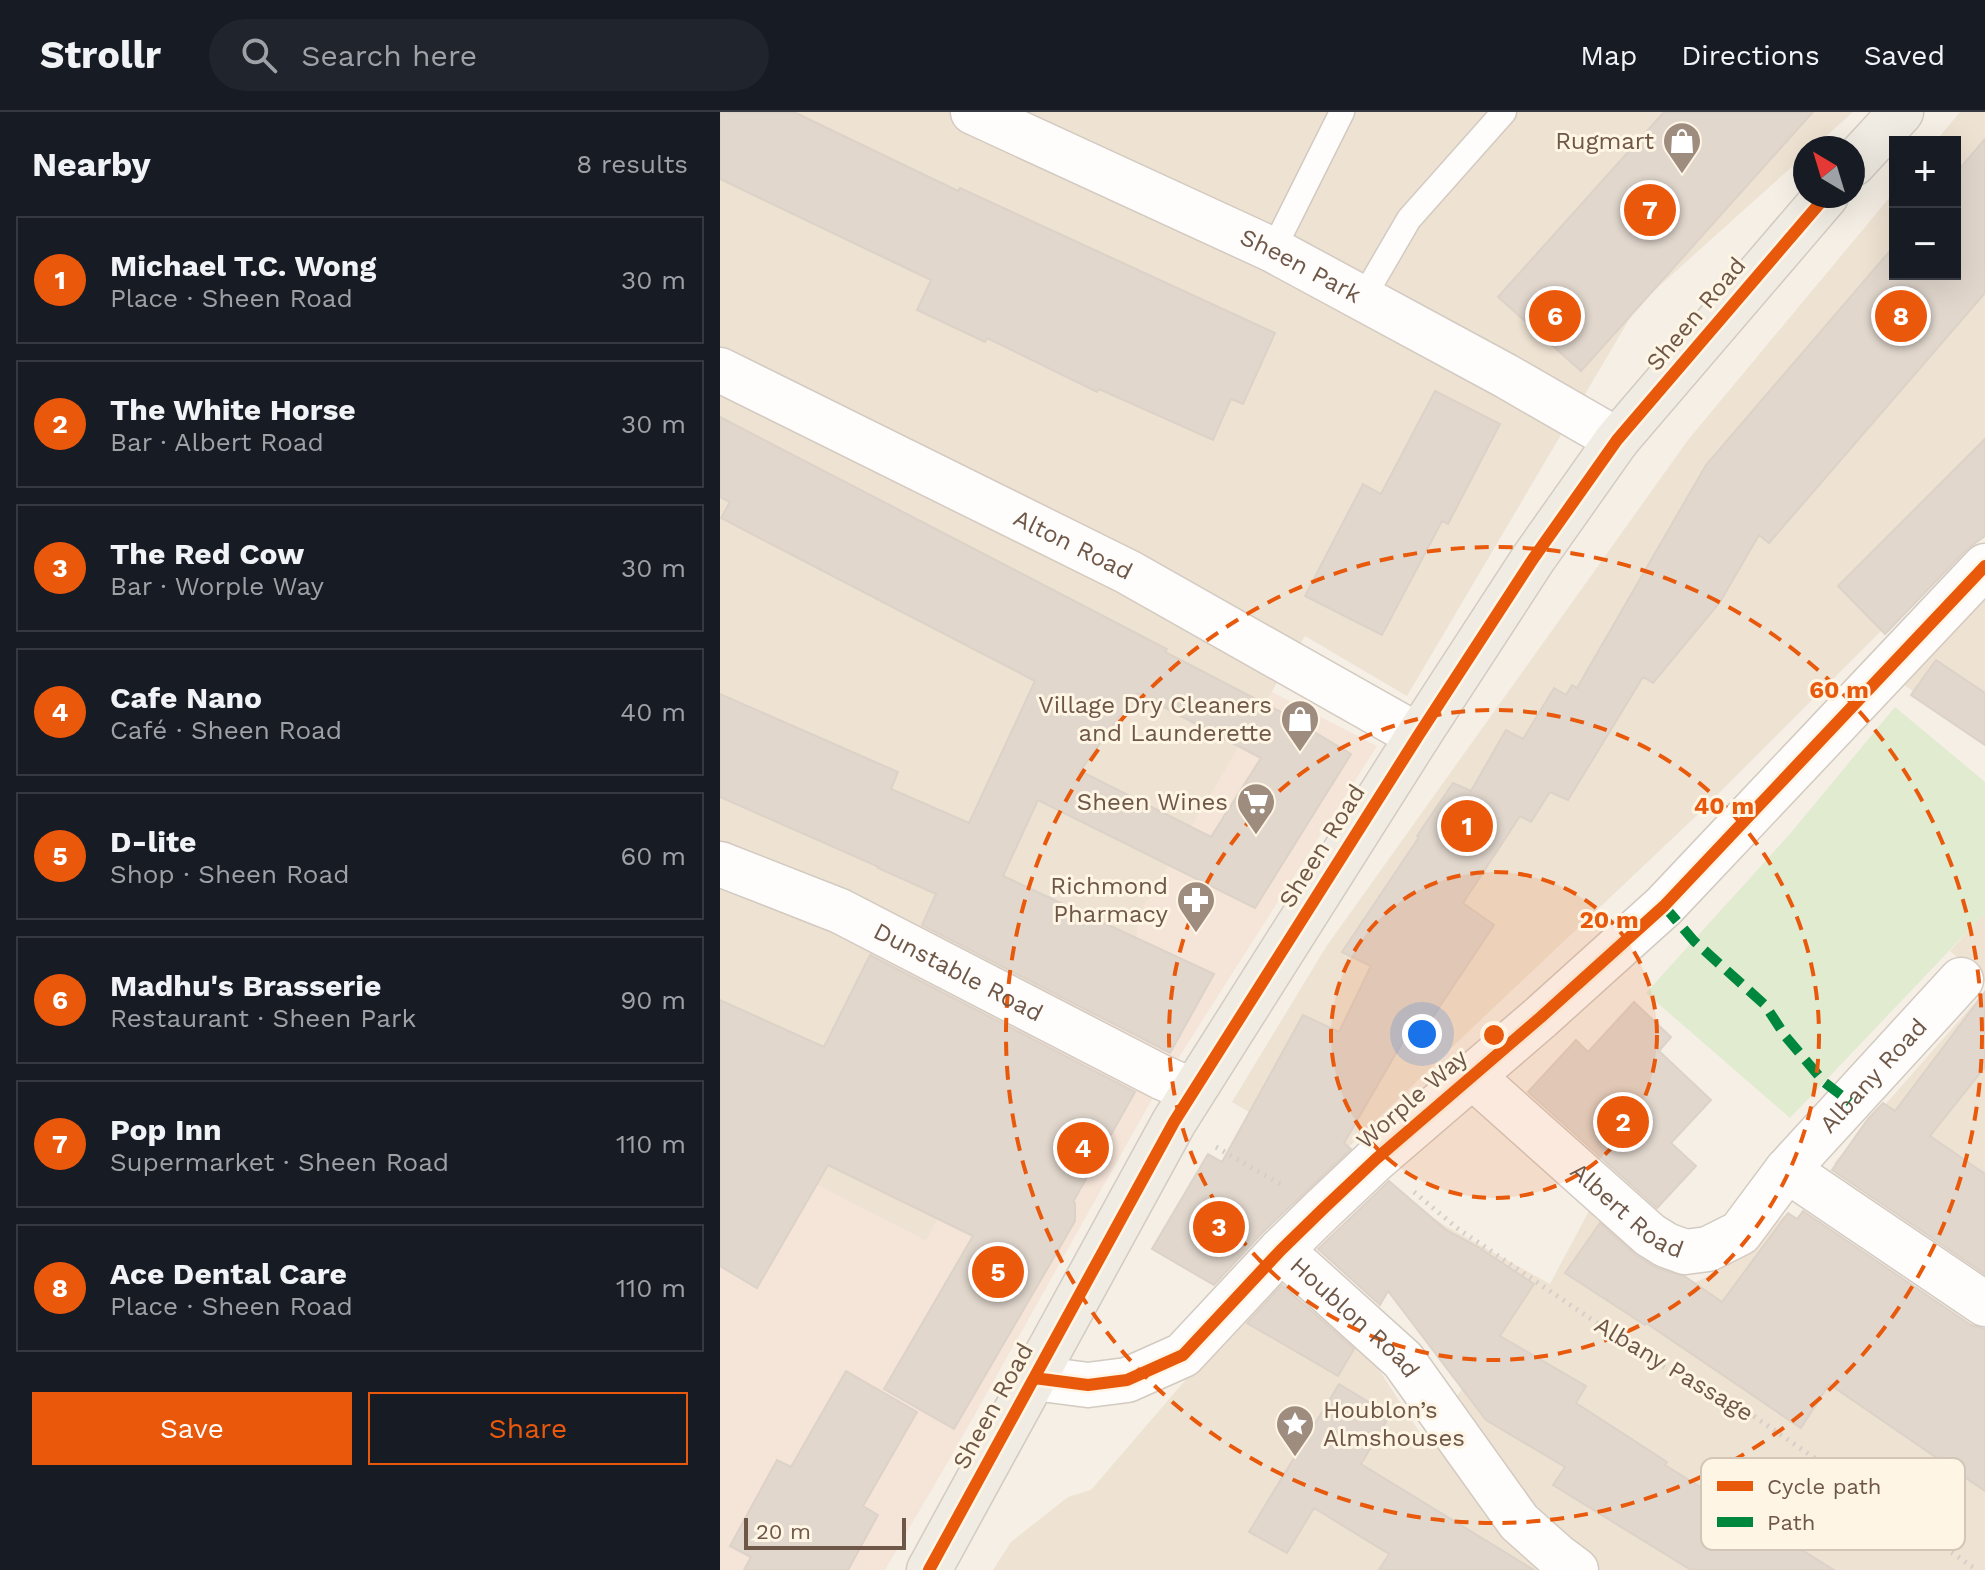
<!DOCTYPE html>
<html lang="en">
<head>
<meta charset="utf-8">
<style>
	:root { --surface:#171b24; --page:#20242c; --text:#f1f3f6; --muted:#9ea1a6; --line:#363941; --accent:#ea580c }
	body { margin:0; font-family:"Work Sans",sans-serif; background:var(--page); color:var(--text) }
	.controls { position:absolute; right:24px; top:24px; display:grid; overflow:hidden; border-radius:0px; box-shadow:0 8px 32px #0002 }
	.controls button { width:72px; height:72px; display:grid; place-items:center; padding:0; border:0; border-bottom:2px solid var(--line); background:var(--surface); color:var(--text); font:40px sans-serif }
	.compass { position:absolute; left:1073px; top:24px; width:72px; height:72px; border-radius:50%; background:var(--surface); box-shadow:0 8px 32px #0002; rotate:322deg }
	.scale { position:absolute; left:24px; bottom:20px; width:162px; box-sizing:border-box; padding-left:8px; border:4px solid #6f5748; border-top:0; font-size:22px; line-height:28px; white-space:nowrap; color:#6f5748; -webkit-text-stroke:6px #fef5e5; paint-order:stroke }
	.you { position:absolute; left:702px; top:922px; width:28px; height:28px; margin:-20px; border:6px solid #fff; border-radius:50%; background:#1a73e8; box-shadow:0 0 0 12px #1a73e833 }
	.badge { display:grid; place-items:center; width:52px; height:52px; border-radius:50%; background:var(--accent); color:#fff; font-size:26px; font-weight:700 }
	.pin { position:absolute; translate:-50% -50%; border:4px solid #fff; box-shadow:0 2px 8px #0006 }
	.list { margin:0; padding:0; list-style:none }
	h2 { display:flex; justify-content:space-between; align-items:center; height:104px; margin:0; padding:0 32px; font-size:34px }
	h2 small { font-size:26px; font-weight:400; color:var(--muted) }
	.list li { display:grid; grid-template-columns:52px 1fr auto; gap:24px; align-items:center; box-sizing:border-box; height:128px; margin:0 16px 16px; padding:0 16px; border:2px solid var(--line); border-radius:0px }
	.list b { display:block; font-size:30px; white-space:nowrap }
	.list p { margin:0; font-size:26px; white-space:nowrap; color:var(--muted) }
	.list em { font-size:26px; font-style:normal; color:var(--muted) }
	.actions { display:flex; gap:16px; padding:24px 32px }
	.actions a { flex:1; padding:18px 0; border:2px solid var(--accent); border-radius:0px; text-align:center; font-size:28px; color:var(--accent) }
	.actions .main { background:var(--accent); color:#fff }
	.icon { flex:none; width:44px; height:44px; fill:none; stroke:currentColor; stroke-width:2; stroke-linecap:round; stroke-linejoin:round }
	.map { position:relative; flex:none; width:1265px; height:1458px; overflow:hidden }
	header { display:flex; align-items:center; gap:48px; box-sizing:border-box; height:112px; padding:0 40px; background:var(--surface); border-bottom:2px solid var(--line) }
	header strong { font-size:38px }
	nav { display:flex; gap:44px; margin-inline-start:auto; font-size:28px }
	.search { width:560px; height:72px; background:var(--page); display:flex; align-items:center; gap:20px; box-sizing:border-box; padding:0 28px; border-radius:44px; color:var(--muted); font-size:30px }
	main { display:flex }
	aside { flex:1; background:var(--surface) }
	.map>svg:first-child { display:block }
	.residential { fill:#eee2d2 }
	.commercial { fill:#f5e4d8 }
	.green { fill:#e0ebd0 }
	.building { fill:#e1d7cd; stroke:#ddd2c8; stroke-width:2; fill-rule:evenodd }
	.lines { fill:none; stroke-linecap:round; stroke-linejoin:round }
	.service-casing { stroke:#d3cac1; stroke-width:27 }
	.minor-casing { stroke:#d3cac1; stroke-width:47 }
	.primary-casing { stroke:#d3cbc3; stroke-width:47 }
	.path { stroke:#d6cec8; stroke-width:5; stroke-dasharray:2 6; stroke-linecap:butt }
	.service { stroke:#fefdfb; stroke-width:24 }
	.minor { stroke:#fefdfb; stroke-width:44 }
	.primary { stroke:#f1ece3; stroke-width:44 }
	.quiet { stroke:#00873e; stroke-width:10; stroke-dasharray:20 10; stroke-linecap:butt }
	.cycleway-casing { stroke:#fef5e5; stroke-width:17 }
	.cycleway { stroke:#e8590c; stroke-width:12 }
	.ring { fill:none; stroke:#e8590c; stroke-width:4; stroke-dasharray:14 10 }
	.labels { text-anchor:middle; stroke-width:6; stroke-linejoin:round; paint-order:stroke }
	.poi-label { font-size:24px; fill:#6f5748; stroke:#fef5e5; text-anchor:end }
	.street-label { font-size:24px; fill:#6f5748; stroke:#fef5e5 }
	.key { fill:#fef5e5; stroke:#d3c6b6; stroke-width:2 }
	.key-label { font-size:22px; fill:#6f5748 }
	.centre { fill:#e8590c; stroke:#fef5e5; stroke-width:4 }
	.ring-label { font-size:24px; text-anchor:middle; font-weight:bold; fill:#e8590c; stroke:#fef5e5; stroke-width:6; stroke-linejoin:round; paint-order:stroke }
</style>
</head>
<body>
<header>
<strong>Strollr</strong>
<div class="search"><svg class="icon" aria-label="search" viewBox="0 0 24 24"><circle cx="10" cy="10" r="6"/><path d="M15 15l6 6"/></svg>Search here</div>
<nav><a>Map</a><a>Directions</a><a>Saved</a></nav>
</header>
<main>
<aside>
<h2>Nearby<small>8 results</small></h2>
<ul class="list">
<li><span class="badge">1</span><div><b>Michael T.C. Wong</b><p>Place · Sheen Road</p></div><em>30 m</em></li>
<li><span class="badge">2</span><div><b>The White Horse</b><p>Bar · Albert Road</p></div><em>30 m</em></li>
<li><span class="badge">3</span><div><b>The Red Cow</b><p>Bar · Worple Way</p></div><em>30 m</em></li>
<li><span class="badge">4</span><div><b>Cafe Nano</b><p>Café · Sheen Road</p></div><em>40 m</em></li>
<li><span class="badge">5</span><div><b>D-lite</b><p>Shop · Sheen Road</p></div><em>60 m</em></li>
<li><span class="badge">6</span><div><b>Madhu's Brasserie</b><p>Restaurant · Sheen Park</p></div><em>90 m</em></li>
<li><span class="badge">7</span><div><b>Pop Inn</b><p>Supermarket · Sheen Road</p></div><em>110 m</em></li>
<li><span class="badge">8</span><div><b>Ace Dental Care</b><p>Place · Sheen Road</p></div><em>110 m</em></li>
</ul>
<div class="actions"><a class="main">Save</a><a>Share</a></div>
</aside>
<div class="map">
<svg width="1265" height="1458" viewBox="0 0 1265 1458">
	<rect width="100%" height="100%" fill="#f5efe5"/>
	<!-- residential -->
	<path class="residential" d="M0,0H1133L1093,36H1085V43L917,194L687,584L585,524L419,803L417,823L373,911L314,925L206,1129L0,1023Z
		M1240,0H1265V415L974,706L748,920L613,1050L512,990L606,835L968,328L1175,79V162H1235V30H1215Z
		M1265,488V633L1183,572Z
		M1265,801V870L1230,839Z
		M1265,879V1154L1114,1051Z
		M670,1075L724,1113L830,1172L870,1097L901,1125L975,1171L1037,1136L1063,1104L1265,1240V1458H273L291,1430L348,1385L371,1378L548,1172L635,1221L706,1330L746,1271Z"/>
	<!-- commercial -->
	<path class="commercial" d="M552,580L657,634L431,989L241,1327L165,1458H0V1023L206,1129L315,925L373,911L417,823L418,804Z"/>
	<!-- green -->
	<path class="green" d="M1175,595L1265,670V801L1070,1006L926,881L1069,723Z"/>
	<!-- building -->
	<path class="building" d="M0,0H74L238,79L240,76L555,221L523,292L511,287L493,328L379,277L377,280L267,226L265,230L197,198L211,168L0,67Z
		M944,0H1093L861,259L778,185Z
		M1265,27V181L1049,431L1039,423L1000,490L933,571L923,565L848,688L830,680L811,710L800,704L743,791L774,813L696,930L686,924L624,1031L631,1037L543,1120L494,1173L432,1137L488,1042L502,1050L583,903L619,920L651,854L622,840L699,725L697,724L733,671L751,679L786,618L803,627L834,576L846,583L852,573L857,576L986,353L1175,133V162H1235V62Z
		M715,279L780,312L728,412L722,409L662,523L585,484L643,372L661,382Z
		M0,305L447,537L445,540L561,600L631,642L535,796L318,688L283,764L494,862L450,941L202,813L216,782L158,756L159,755L0,685V582L178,660L171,677L249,711L315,569L1,406L10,390L0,385ZM417,581L541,646L491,725L360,659Z
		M1265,327V424L1247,437L1165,522L1118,474Z
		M1216,548L1265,581V633L1191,583Z
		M150,843L415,980L353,1090L355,1091V1109L234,1317L164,1277L253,1124L108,1053L37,1176L0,1154V888L104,935Z
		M1265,880V955L1210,1024L1265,1062V1162L1112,1058L1148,1007L1163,991L1175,999Z
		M914,890L951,925L939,939L991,988L951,1031L976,1054L937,1096L808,980L856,928L868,940Z
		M669,1069L726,1118L758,1135L814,1172L780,1224L866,1274L856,1291L947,1350L945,1353L1114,1458H971L833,1373L845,1355L766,1308L668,1179L660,1193L598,1137Z
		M1083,1099L1251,1213L1265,1217V1379L1109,1272L1081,1316L926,1211L925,1213L845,1161L880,1111L917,1144L937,1156L964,1164L1002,1190L1068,1101L1077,1107Z
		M562,1173L634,1237L618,1264L527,1211Z
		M126,1259L197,1300L143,1394L158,1403L128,1458H24L31,1445L10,1434L57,1348L71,1355Z
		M619,1272L670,1303L641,1352L814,1458H659L669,1442L594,1396L567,1441L529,1420Z"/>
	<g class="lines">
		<defs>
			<path id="service" d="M553,138L622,0
				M643,186L689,107L784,0"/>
			<g id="minor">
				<path id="s1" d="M253,0L553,138L786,264L897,328"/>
				<path id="s2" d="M0,258L408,460L698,624"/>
				<path id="s3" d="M0,752L120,799L441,965L473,979"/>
				<path id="s4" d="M752,964L930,1123L946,1133L965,1140L988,1137L1020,1121L1067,1058L1265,1192"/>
				<path id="s5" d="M1067,1058L1241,868"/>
				<path id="s6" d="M561,1138L683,1248L799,1410L836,1443L856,1458"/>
				<path d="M314,1266L368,1273L407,1268L463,1243L561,1138L603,1097L656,1047L821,905L944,794L1265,454"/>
			</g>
			<path id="primary" d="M1133,52L1181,0
				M209,1458L454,1010L698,624L813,447L897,328L1106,84"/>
		</defs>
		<!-- service casing -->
		<use href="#service" class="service-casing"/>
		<!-- minor casing -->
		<use href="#minor" class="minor-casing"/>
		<!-- primary casing -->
		<use href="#primary" class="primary-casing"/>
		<!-- path -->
		<path class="path" d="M496,1035L560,1072
			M694,1080L737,1116L924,1243L970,1270L1019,1294L1257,1458"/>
		<!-- service -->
		<use href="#service" class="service"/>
		<!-- minor -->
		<use href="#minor" class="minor"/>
		<!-- primary -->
		<use href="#primary" class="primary"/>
		<!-- quiet -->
		<path class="quiet" d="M944,794L974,829L1045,893L1066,925L1104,970L1130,990"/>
		<defs>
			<path id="cycleway" d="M314,1266L368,1273L407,1268L463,1243L561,1138L603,1097L656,1047L821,905L944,794L1265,454
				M209,1458L454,1010L698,624L813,447L897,328L1106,84"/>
		</defs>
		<!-- cycleway casing -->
		<use href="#cycleway" class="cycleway-casing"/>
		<!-- cycleway -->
		<use href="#cycleway" class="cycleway"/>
	</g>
	<!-- distance rings -->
	<circle cx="774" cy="923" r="163" fill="#e8590c" fill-opacity=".12"/>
	<g class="ring">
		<circle cx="774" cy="923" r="163"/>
		<circle cx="774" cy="923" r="325"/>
		<circle cx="774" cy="923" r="488"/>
	</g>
	<!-- icons -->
	<defs>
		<symbol id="shop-pin" viewBox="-11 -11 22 30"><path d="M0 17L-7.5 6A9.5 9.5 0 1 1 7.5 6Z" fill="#9e8c7f" stroke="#fef5e5"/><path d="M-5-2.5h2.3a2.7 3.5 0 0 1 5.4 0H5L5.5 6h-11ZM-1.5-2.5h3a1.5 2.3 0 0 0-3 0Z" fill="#fff"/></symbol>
		<symbol id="supermarket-pin" viewBox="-11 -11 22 30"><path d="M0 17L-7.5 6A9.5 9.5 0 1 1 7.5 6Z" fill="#9e8c7f" stroke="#fef5e5"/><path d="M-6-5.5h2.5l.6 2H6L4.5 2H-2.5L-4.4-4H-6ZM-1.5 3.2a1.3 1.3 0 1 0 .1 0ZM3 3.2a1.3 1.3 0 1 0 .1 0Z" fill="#fff"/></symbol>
		<symbol id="pharmacy-pin" viewBox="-11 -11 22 30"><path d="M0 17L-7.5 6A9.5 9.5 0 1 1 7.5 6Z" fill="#9e8c7f" stroke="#fef5e5"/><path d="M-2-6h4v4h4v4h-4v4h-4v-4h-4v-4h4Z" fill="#fff"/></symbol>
		<symbol id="sight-pin" viewBox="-11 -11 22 30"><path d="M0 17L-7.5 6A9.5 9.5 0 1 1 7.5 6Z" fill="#9e8c7f" stroke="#fef5e5"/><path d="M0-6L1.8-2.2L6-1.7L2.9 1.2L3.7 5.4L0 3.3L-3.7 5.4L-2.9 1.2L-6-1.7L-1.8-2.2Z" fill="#fff"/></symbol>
	</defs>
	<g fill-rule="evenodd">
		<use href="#shop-pin" x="940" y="7" width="44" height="60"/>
		<use href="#shop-pin" x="558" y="585" width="44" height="60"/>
		<use href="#supermarket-pin" x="514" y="668" width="44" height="60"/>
		<use href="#pharmacy-pin" x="454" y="766" width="44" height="60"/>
		<use href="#sight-pin" x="553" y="1290" width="44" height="60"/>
	</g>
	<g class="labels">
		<!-- poi labels -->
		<g class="poi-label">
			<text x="934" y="37">Rugmart</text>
			<text x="552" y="601">Village Dry Cleaners<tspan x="552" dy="28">and Launderette</tspan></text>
			<text x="508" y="698">Sheen Wines</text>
			<text x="448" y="782">Richmond<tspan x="448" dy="28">Pharmacy</tspan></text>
			<text x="603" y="1306" text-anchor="start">Houblon’s<tspan x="603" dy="28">Almshouses</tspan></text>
		</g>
		<!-- street labels -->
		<g class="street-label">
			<text dy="8" stroke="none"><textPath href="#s1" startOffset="362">Sheen Park</textPath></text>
			<text transform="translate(976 202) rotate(-50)" y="8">Sheen Road</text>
			<text dy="8" stroke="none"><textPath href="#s2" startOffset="394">Alton Road</textPath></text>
			<text transform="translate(602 734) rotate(-58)" y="8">Sheen Road</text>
			<text dy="8" stroke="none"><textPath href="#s3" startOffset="262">Dunstable Road</textPath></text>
			<text dy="8" stroke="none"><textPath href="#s5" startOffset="128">Albany Road</textPath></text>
			<text transform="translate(692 987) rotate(-41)" y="8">Worple Way</text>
			<text dy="8" stroke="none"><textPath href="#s4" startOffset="206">Albert Road</textPath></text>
			<text dy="8" stroke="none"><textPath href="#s6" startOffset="100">Houblon Road</textPath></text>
			<text transform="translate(954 1257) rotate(31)" y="8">Albany Passage</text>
			<text transform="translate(273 1294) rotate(-61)" y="8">Sheen Road</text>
		</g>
	</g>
	<!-- legend -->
	<rect x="981" y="1346" width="264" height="92" rx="12" class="key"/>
	<rect x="997" y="1369" width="36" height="10" fill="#e8590c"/>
	<rect x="997" y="1405" width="36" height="10" fill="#00873e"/>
	<g class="key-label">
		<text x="1047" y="1382">Cycle path</text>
		<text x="1047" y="1418">Path</text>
	</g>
	<circle cx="774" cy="923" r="12" class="centre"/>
	<g class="ring-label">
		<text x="1119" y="586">60 m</text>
		<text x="1004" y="702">40 m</text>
		<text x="889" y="816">20 m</text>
	</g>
</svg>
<div class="controls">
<button>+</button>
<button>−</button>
</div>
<svg class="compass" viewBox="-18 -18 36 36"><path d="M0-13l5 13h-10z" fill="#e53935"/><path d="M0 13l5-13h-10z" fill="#9ea1a6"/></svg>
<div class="scale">20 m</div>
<div class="you"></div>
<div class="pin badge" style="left:747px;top:714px">1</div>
<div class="pin badge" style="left:903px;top:1010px">2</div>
<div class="pin badge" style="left:499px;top:1115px">3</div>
<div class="pin badge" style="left:363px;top:1036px">4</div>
<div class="pin badge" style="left:278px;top:1160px">5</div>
<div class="pin badge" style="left:835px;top:204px">6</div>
<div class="pin badge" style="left:930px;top:98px">7</div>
<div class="pin badge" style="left:1181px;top:204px">8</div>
</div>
</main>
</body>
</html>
